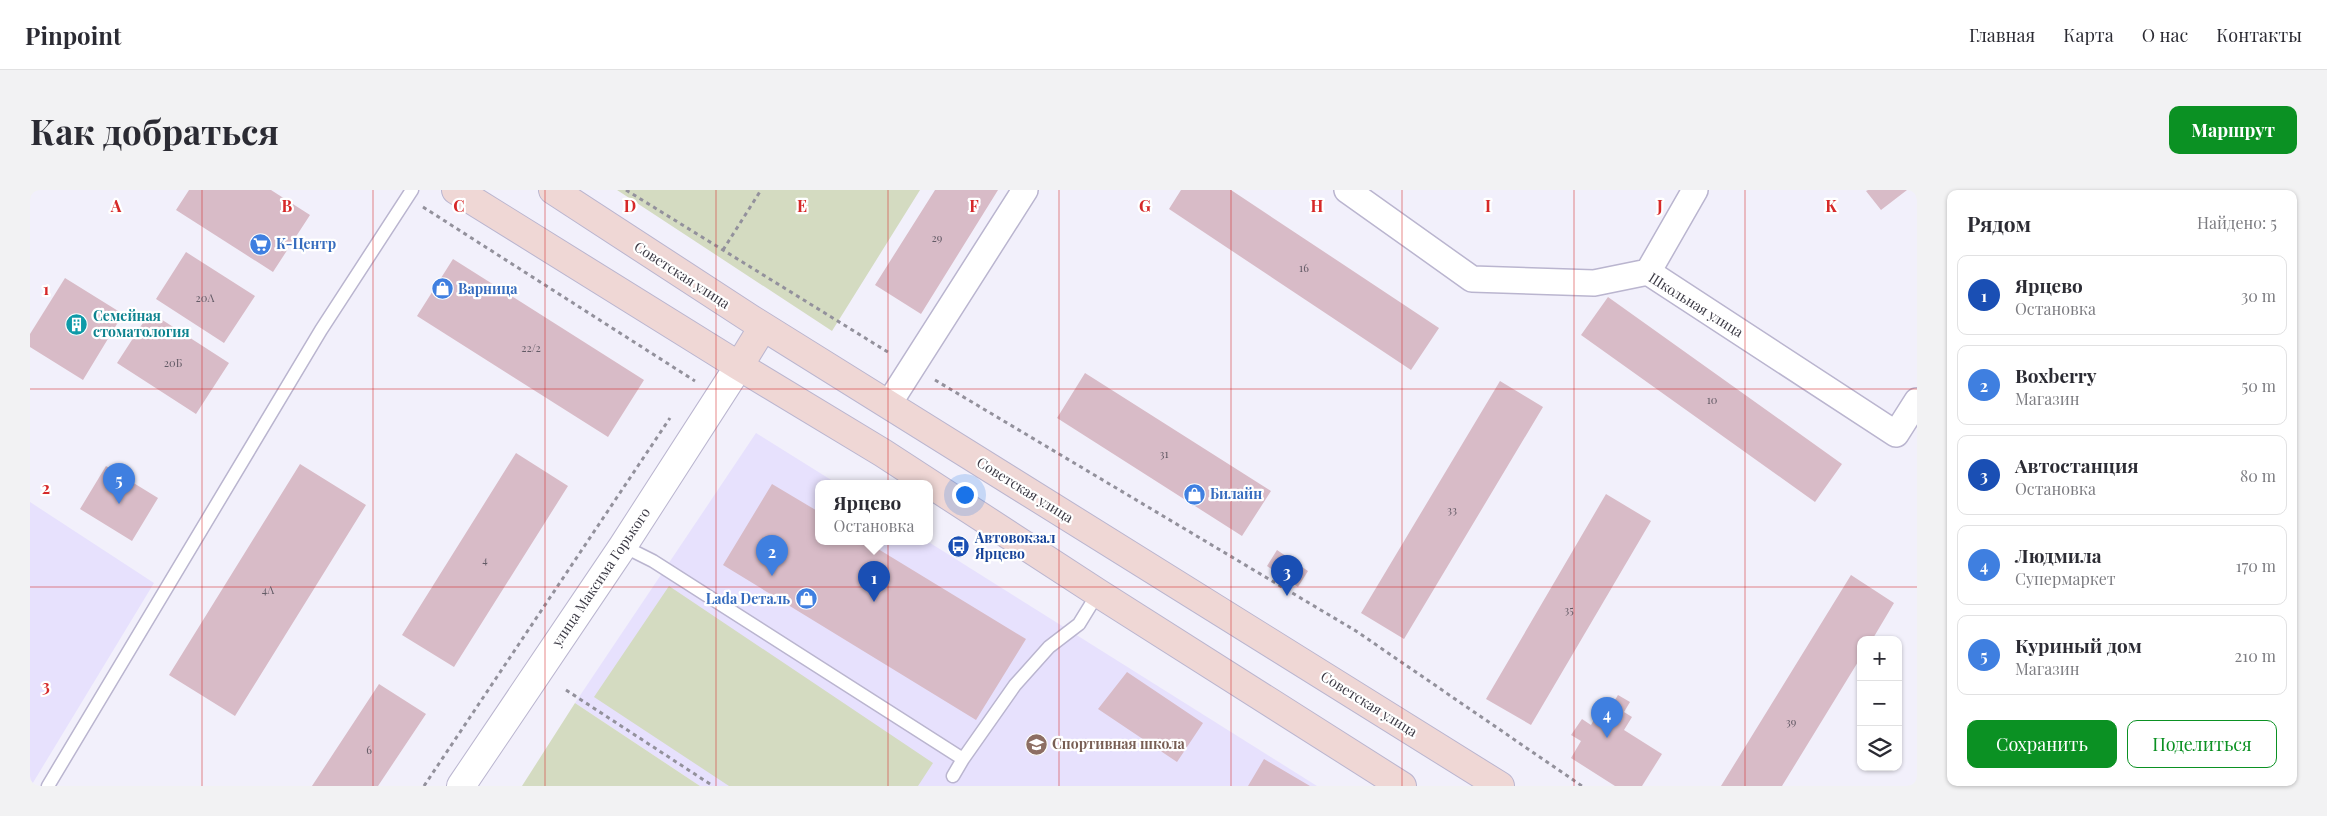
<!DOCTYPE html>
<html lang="ru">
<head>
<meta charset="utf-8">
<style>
	:root { --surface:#fff; --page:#f2f2f3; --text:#2b2b33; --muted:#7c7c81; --line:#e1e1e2; --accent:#0b9123 }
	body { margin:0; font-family:"Playfair Display",serif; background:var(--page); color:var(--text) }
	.controls { position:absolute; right:15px; bottom:15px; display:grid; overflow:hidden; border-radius:10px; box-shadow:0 1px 4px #0004 }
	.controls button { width:45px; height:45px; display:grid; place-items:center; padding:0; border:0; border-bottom:1px solid var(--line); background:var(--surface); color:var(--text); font:25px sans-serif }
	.you { position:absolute; left:934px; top:304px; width:18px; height:18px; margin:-12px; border:4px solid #fff; border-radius:50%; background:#1a73e8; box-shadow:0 0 0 8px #1a73e833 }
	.badge { display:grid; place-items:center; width:32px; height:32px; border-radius:50%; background:var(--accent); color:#fff; font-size:16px; font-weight:700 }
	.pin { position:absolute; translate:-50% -41px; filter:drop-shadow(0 1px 2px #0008) }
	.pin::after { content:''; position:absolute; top:26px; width:18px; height:15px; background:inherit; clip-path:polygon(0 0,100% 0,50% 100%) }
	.popup { position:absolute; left:785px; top:290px; width:118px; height:65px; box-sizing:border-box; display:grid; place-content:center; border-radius:10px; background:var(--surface); filter:drop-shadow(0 1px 4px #0005); font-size:16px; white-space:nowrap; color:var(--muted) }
	.popup b { font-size:19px; color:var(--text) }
	.popup::after { content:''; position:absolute; left:50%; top:100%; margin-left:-10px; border:10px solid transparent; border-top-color:var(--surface) }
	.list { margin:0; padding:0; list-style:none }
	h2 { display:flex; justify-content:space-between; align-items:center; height:65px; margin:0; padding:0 20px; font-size:21px }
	h2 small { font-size:16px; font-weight:400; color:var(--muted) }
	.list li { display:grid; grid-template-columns:32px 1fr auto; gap:15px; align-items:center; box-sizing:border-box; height:80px; margin:0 10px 10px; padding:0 10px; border:1px solid var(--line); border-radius:10px }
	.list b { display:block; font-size:19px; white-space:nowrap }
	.list p { margin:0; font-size:16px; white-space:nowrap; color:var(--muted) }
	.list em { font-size:16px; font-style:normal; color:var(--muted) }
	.actions { display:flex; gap:10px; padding:15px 20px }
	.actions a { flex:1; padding:11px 0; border:1px solid var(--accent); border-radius:10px; text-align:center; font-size:18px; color:var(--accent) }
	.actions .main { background:var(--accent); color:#fff }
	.icon { flex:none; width:28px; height:28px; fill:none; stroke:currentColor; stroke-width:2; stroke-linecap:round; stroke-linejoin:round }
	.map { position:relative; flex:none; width:1887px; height:596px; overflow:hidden; border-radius:10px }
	header { display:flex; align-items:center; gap:30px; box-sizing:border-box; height:70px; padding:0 25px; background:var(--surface); border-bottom:1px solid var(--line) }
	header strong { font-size:24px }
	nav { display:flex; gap:28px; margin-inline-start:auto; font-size:18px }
	.intro { display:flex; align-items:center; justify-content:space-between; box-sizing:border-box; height:120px; padding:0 30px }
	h1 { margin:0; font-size:35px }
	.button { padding:12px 22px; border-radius:10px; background:var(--accent); color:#fff; font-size:18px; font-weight:700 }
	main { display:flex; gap:30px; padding:0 30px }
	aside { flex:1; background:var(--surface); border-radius:10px; box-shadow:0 1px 4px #0004 }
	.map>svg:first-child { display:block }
	.built { fill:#e7e1fd }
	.green { fill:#d4dbc1 }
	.building { fill:#d8bbc7 }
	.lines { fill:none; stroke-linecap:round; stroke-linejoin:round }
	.service-casing { stroke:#bab5cf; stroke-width:15 }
	.minor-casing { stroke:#bab5cf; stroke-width:28 }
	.tertiary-casing { stroke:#bab5cf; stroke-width:30 }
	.secondary-casing { stroke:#bab5cf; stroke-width:30 }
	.path { stroke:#93919c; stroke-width:3; stroke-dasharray:4 4; stroke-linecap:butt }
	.service { stroke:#fff; stroke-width:12 }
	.minor { stroke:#fff; stroke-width:25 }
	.tertiary { stroke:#fff; stroke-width:28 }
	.secondary { stroke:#efd7d5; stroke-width:28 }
	.grid { fill:none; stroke:#d62828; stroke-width:1; stroke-opacity:0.55 }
	.labels { text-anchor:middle; stroke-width:4.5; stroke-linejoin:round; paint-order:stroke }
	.number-label { font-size:11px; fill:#625a65 }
	.shop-label { font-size:14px; font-weight:bold; fill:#366cbe; stroke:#fff; text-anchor:start }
	.street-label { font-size:14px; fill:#3b3944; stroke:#fff }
	.culture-label { font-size:14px; font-weight:bold; fill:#0d838f; stroke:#fff; text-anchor:start }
	.transit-label { font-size:14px; font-weight:bold; fill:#164399; stroke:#fff; text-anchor:start }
	.education-label { font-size:14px; font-weight:bold; fill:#785e54; stroke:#fff; text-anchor:start }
	.grid-label { font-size:16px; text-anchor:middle; font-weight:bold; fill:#d62828; stroke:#fff; stroke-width:4.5; stroke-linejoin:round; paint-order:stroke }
</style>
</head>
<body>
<header>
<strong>Pinpoint</strong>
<nav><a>Главная</a><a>Карта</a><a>О нас</a><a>Контакты</a></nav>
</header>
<div class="intro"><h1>Как добраться</h1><a class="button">Маршрут</a></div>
<main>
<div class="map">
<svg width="1887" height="596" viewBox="0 0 1887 596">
	<rect width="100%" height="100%" fill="#f2f0fb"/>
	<!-- built -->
	<path class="built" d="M726,243L806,293H789V351H897L1287,596H670L545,513Z
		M0,312L124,393L1,596H0Z"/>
	<!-- green -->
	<path class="green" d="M587,0H890L802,141Z
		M639,396L903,573L888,596H699L564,507Z
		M545,513L670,596H492Z"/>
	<!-- building -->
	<path class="building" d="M159,0H241L280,25L243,82L146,20Z
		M905,0H968L891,124L845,95Z
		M1151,0H1201L1409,138L1381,180L1139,19Z
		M1838,0H1877L1851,20L1836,1Z
		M156,62L225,106L194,153L126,109Z
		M423,69L614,190L578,247L387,126Z
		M35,88L93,124L53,190L0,157V144Z
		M1578,107L1812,274L1785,312L1551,145Z
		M120,122L199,173L166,224L87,173Z
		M1055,183L1241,301L1212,346L1027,228Z
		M1470,191L1513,217L1374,449L1331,423Z
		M486,263L538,296L424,477L372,445Z
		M270,274L336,315L205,526L139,485Z
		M76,276L128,308L102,351L50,319Z
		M742,294L789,322V351H835L996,449L946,530L693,375Z
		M1576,304L1621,331L1501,535L1456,509Z
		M1247,360L1278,381L1268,397L1237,376Z
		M1821,385L1864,413L1842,450H1831V467L1752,596H1691Z
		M1097,482L1173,533L1147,572L1068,519Z
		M349,494L396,524L348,596H282Z
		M1588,505L1600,512L1594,522L1602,527L1594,540L1632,564L1612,596H1585L1541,568L1551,551L1541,545L1552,529L1561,535L1567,524L1574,528Z
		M1234,569L1280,596H1218Z"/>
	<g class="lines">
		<defs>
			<path id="service" d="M593,356L623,371L933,569L985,495L1019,457L1049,434L1068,403
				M923,586L933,569
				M18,596L291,140L382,0"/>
			<path id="minor" d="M1317,0L1442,89L1564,93L1618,82L1866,244L1887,211
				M1618,82L1665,0
				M858,215L995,0"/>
			<path id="tertiary" d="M431,596L593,356L709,176"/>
			<path id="secondary" d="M426,0L709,176L853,263L1068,403L1372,596
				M523,0L721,129L1470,596
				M709,176L733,137"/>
		</defs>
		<!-- service casing -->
		<use href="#service" class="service-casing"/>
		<!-- minor casing -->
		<use href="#minor" class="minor-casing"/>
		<!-- tertiary casing -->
		<use href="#tertiary" class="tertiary-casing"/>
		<!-- secondary casing -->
		<use href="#secondary" class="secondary-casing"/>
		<!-- path -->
		<path class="path" d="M596,0L861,164
			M393,17L665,191
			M693,60L731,0
			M905,190L1326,441L1552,596
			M536,500L683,596
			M394,596L640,228"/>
		<!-- service -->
		<use href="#service" class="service"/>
		<!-- minor -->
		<use href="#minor" class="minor"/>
		<!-- tertiary -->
		<use href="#tertiary" class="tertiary"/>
		<!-- secondary -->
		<use href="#secondary" class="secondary"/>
	</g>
	<!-- grid -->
	<path class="grid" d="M172,0V596M343,0V596M515,0V596M686,0V596M858,0V596M1029,0V596M1201,0V596M1372,0V596M1544,0V596M1715,0V596M0,199H1887M0,397H1887"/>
	<!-- icons -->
	<defs>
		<symbol id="supermarket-disc" viewBox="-11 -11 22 22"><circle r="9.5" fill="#3f7fe0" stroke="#fff"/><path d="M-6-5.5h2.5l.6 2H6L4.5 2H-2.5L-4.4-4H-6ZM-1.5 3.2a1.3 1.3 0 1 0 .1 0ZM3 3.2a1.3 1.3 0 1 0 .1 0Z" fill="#fff"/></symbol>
		<symbol id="shop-disc" viewBox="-11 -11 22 22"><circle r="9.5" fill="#3f7fe0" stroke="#fff"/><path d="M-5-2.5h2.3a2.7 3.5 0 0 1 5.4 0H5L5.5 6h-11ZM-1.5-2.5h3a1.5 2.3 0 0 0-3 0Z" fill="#fff"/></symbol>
		<symbol id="building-disc" viewBox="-11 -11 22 22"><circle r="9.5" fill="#0f9aa8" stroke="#fff"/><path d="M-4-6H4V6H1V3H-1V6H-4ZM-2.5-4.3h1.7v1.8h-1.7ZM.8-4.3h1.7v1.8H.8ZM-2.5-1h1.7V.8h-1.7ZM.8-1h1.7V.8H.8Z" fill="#fff"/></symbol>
		<symbol id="bus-disc" viewBox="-11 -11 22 22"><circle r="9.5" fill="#1a4fb4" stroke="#fff"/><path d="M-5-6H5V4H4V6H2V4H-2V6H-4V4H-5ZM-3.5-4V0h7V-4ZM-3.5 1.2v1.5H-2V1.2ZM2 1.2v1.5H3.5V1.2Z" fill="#fff"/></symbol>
		<symbol id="school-disc" viewBox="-11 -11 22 22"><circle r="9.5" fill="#8d6e63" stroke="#fff"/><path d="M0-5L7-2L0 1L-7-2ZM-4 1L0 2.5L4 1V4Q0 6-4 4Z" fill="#fff"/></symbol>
	</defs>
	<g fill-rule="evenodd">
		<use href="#supermarket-disc" x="218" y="42" width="25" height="25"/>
		<use href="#shop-disc" x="400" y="86" width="25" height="25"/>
		<use href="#building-disc" x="34" y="122" width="25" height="25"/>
		<use href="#shop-disc" x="1152" y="292" width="25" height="25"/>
		<use href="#bus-disc" x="916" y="344" width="25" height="25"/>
		<use href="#shop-disc" x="764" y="396" width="25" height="25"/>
		<use href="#school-disc" x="994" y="542" width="25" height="25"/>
	</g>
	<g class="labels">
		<!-- number labels -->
		<g class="number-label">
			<text x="907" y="52">29</text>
			<text x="1274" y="82">16</text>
			<text x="175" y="112">20А</text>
			<text x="501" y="162">22/2</text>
			<text x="143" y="177">20Б</text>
			<text x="1682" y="214">10</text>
			<text x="1134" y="268">31</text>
			<text x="1422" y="324">33</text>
			<text x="455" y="374">4</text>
			<text x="238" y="404">4А</text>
			<text x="1539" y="424">35</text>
			<text x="1761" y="536">39</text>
			<text x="339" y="564">6</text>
		</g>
		<!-- shop labels -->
		<g class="shop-label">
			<text x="246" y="59">К-Центр</text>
			<text x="428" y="104">Варница</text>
			<text x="1180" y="309">Билайн</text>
			<text x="760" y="414" text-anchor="end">Lada Dеталь</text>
		</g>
		<!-- street labels -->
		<g class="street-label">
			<text transform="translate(652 85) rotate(33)" y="5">Советская улица</text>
			<text transform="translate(1666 115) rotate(32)" y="5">Школьная улица</text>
			<text transform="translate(995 300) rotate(32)" y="5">Советская улица</text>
			<text transform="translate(571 387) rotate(-56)" y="5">улица Максима Горького</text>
			<text transform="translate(1339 514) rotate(32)" y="5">Советская улица</text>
		</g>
		<!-- culture labels -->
		<g class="culture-label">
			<text x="63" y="131">Семейная<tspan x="63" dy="16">стоматология</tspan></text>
		</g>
		<!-- transit labels -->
		<g class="transit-label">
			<text x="945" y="353">Автовокзал<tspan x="945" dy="16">Ярцево</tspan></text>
		</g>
		<!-- education labels -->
		<g class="education-label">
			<text x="1022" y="559">Спортивная школа</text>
		</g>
	</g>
	<g class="grid-label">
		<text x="86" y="22">A</text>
		<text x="257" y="22">B</text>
		<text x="429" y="22">C</text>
		<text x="600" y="22">D</text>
		<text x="772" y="22">E</text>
		<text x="944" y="22">F</text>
		<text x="1115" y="22">G</text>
		<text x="1287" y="22">H</text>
		<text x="1458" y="22">I</text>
		<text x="1630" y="22">J</text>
		<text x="1801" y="22">K</text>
		<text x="16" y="105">1</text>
		<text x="16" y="304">2</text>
		<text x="16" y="502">3</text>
	</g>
</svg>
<div class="controls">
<button>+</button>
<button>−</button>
<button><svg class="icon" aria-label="layers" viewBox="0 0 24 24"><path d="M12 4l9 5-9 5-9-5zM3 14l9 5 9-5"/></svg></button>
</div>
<div class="you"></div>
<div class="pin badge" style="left:844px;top:412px;background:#1a4fb4">1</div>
<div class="popup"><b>Ярцево</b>Остановка</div>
<div class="pin badge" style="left:742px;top:386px;background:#3f7fe0">2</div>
<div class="pin badge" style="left:1257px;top:406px;background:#1a4fb4">3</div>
<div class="pin badge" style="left:1577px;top:548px;background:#3f7fe0">4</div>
<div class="pin badge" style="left:89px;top:314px;background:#3f7fe0">5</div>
</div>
<aside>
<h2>Рядом<small>Найдено: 5</small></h2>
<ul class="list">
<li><span class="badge" style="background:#1a4fb4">1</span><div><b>Ярцево</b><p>Остановка</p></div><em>30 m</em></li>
<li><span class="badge" style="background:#3f7fe0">2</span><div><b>Boxberry</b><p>Магазин</p></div><em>50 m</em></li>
<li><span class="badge" style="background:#1a4fb4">3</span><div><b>Автостанция</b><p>Остановка</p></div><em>80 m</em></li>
<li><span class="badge" style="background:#3f7fe0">4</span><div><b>Людмила</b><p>Супермаркет</p></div><em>170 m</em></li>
<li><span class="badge" style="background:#3f7fe0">5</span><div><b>Куриный дом</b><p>Магазин</p></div><em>210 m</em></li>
</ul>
<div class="actions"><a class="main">Сохранить</a><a>Поделиться</a></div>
</aside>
</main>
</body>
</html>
